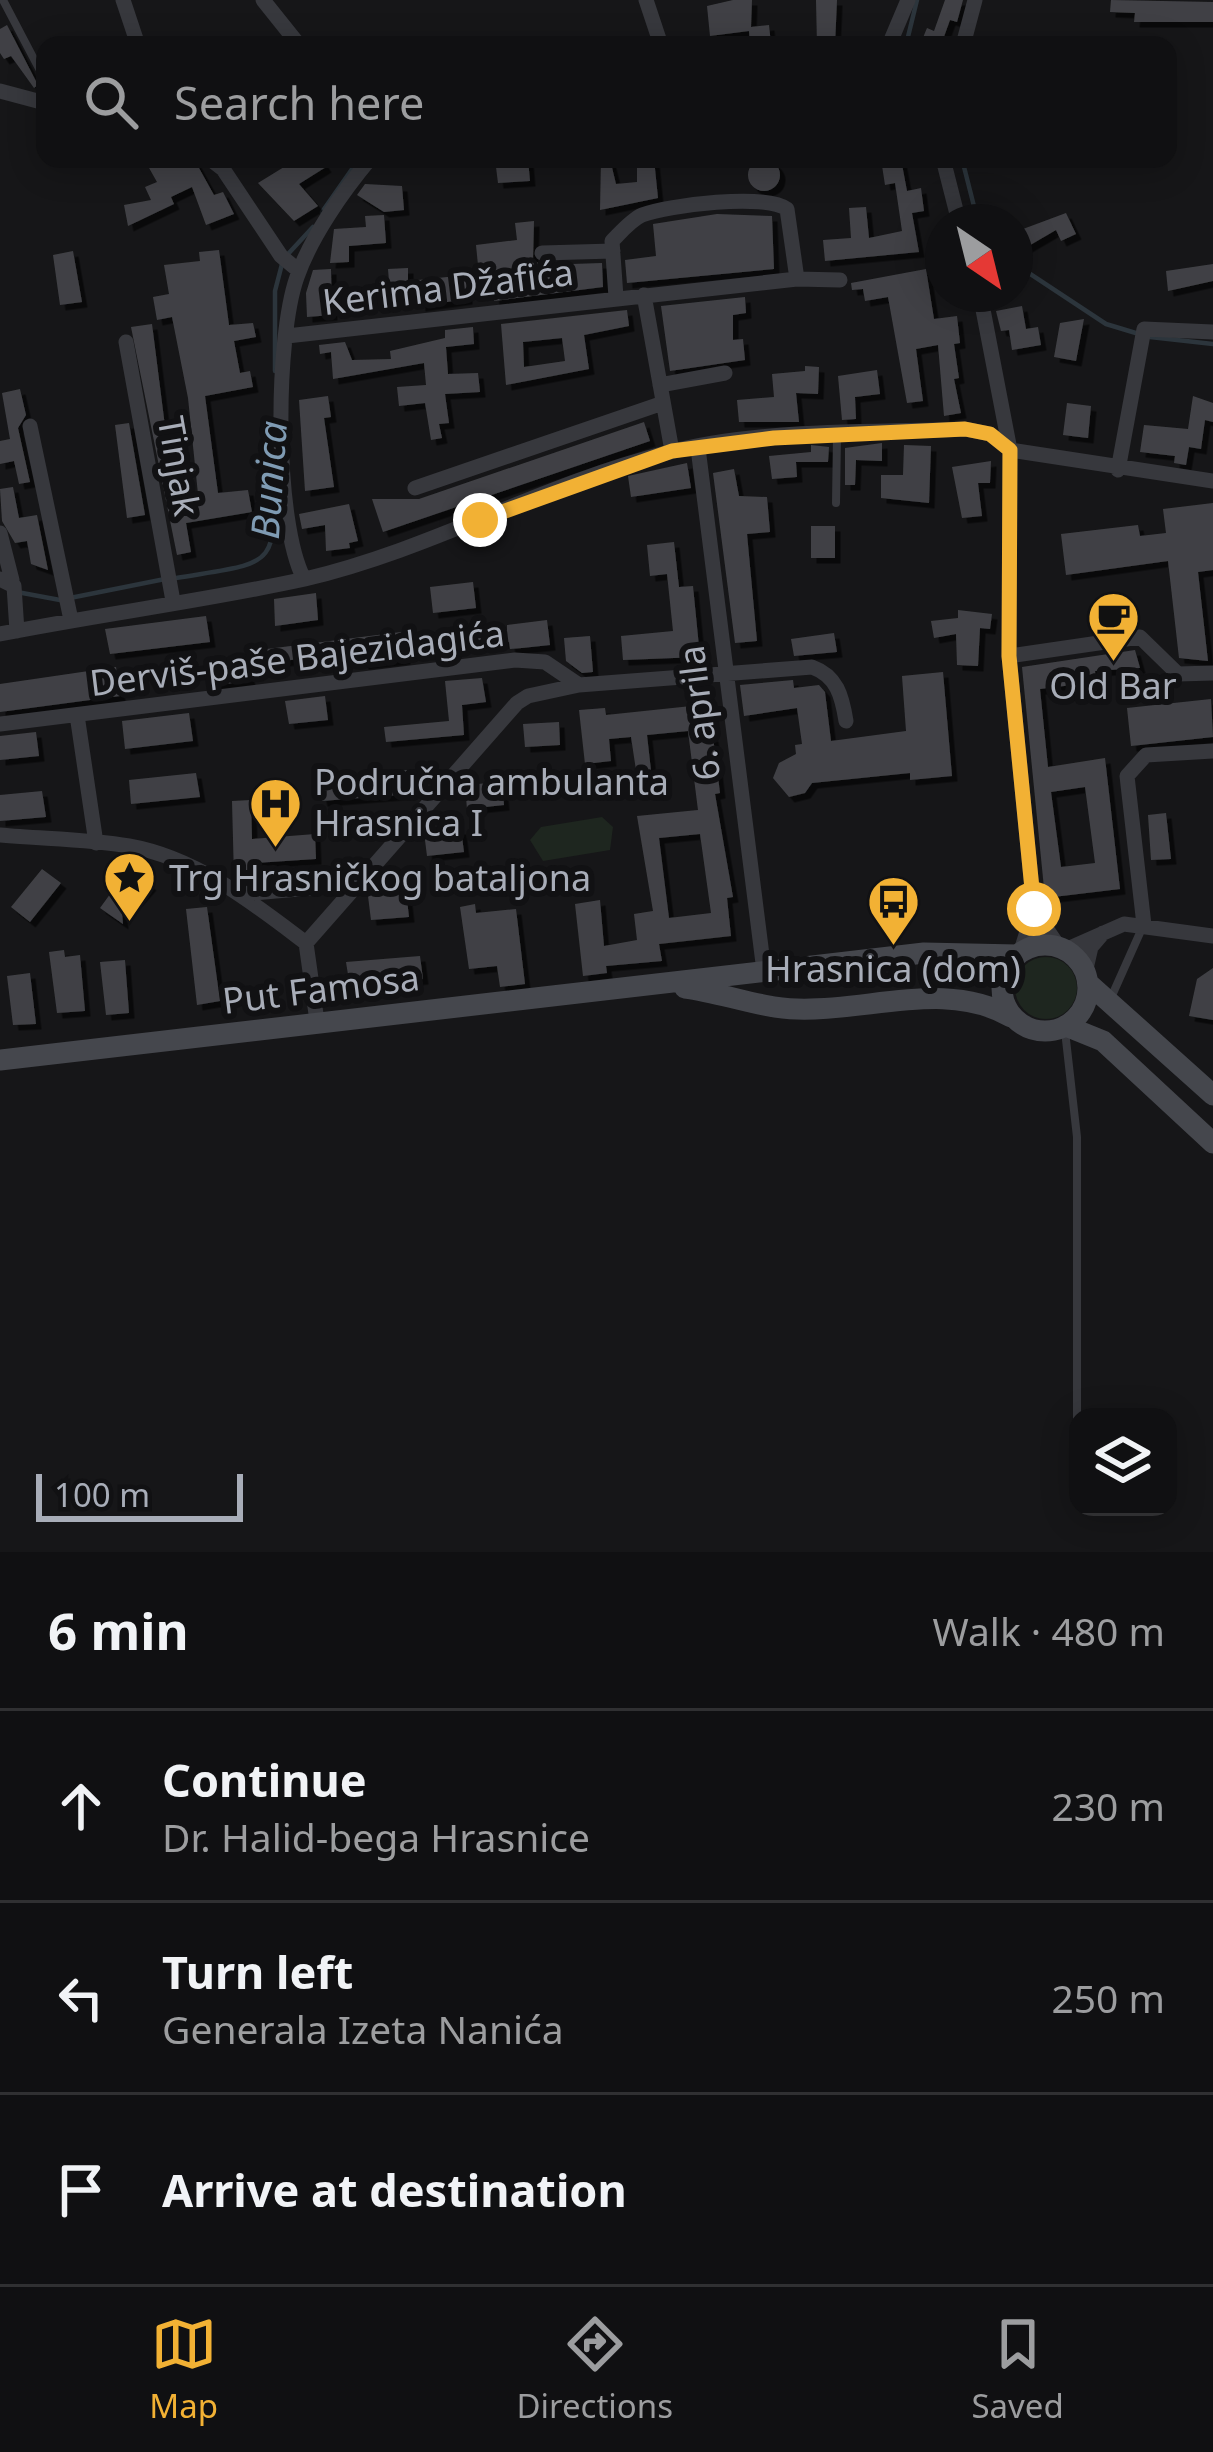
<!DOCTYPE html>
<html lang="en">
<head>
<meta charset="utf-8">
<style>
	:root { --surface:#101012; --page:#19191b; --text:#f1f3f6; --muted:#9c9d9f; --line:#303032; --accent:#f2b134 }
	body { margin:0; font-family:"Noto Sans",sans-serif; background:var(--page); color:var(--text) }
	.controls { position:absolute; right:36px; bottom:36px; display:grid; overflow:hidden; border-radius:24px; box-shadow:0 6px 30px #0003 }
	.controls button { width:108px; height:108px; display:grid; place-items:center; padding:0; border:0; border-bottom:3px solid var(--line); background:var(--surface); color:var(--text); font:60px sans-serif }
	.compass { position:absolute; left:925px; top:204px; width:108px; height:108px; border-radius:50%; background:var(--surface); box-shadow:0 6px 30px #0003; rotate:145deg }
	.scale { position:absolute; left:36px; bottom:30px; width:207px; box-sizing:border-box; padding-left:12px; border:6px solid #a8adb8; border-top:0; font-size:33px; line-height:42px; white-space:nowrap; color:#a8adb8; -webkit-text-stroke:9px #111113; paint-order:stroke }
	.stop { position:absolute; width:36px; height:36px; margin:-27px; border:9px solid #f2b134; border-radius:50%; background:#fff }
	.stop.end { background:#f2b134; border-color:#fff; box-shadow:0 3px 12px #0008 }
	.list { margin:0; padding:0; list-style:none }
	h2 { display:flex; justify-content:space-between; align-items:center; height:156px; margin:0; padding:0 48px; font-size:51px }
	h2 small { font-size:39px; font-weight:400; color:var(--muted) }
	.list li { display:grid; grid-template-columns:78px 1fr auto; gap:36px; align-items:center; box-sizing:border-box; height:192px; padding:0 48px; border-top:3px solid var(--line) }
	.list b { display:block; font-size:45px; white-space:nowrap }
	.list p { margin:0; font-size:39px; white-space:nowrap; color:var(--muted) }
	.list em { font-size:39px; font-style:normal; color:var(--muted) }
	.icon { flex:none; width:66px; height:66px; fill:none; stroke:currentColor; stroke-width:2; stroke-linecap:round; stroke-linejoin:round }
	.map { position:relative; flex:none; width:1213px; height:1552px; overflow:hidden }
	.search { position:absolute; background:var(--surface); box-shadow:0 6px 30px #0003; left:36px; right:36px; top:36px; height:132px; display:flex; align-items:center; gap:30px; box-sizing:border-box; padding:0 42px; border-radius:24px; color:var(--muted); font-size:45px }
	.sheet { height:732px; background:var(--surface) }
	nav { display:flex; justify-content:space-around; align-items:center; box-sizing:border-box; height:168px; border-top:3px solid var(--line); background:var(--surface); font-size:33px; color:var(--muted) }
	nav a { display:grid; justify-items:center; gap:6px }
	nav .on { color:var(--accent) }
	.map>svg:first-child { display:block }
	.green { fill:#1e261f }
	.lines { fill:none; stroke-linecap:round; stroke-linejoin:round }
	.stream { stroke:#2c353c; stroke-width:4.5 }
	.building { fill:#404145; fill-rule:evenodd; filter:url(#shadow) }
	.lane { stroke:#37383d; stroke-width:8 }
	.street { stroke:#37383d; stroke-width:15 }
	.secondary { stroke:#45474d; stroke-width:21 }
	.route { stroke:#f2b134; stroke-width:15 }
	.labels { text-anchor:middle; stroke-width:12; stroke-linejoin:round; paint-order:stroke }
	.street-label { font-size:36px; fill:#a8adb8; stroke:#111113 }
	.poi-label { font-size:36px; fill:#a8adb8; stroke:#111113 }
	.water-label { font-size:39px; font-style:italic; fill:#7f9bb3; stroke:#111113 }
</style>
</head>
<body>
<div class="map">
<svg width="1213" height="1552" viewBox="0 0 1213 1552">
	<defs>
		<filter id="shadow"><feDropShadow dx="5.5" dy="5.5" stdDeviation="0" flood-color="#0009"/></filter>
	</defs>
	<rect width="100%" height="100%" fill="#161618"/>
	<!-- green -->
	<path class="green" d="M602,817L613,827L610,850L543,861L530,840L541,827Z
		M1015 988a31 31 0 1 1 62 0a31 31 0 1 1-62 0Z"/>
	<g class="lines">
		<!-- stream -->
		<path class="stream" d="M906,45L917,0
			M962,159L978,222
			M322,212L359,159
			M288,254L313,227
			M1015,264L1106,324L1139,334
			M1150,337L1213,344
			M275,371V291L282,264
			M176,578C277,561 275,571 275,467
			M17,592L60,600L165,579"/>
	</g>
	<!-- building -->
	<path class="building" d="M733,0H752L751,27L769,25L771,44L750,45L749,31L710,36L707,6Z
		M816,0H837L835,45H817Z
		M945,0H963L957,22L950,20L941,45H920L927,28L934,31Z
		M1111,0L1213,2V22H1134L1135,13L1110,12Z
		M7,25L38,85L34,88L11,56L4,59L0,53V29Z
		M748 175a16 16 0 1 1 32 0a16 16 0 1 1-32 0Z
		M144,159H194L214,195L223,192L234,214L206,225L192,187L171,197L174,204L128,226L124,205L151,200L145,187L157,182Z
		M297,159H321L326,167L299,184L318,206L294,221L258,183Z
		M495,159H528L530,181L498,183Z
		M601,159H610L616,184L637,182V159H654L658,198L600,210Z
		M881,159H901L907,191L921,188L924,211L912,213L919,252L825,261L823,240L851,238L849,208L866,207L869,238L902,231L895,183L885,185Z
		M365,184L402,186L404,210L384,212L357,195Z
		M1066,213L1076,234L1061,241L1056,230L1020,251L1015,232Z
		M717,214L772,216L774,269L627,283L625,260L656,256L653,224Z
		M384,215L386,243L349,246V262L330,263L334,229L366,227L365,216Z
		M534,221L533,260L542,265L602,263L603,287L494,301L491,263L478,265L476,245L517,240L515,223Z
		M219,250L229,325L253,323L256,337L234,341L240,373L250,371L253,387L205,396L218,493L248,490L252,512L186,523L191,552L177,555L131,327L152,324L174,497L198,494L188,398L172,317L157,320L153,297L169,294L164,265L200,261L199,252Z
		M73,251L82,302L60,305L53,255Z
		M1213,264V281L1168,291L1166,271Z
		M408,268V281L467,275V299L420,306L419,295L390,294L388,269Z
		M331,269L332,315L307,317L306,293L313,270Z
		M926,269L934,319L957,316L960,343L954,344L959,378L954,379L961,413L944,416L938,345L916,349L923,401L907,403L888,297L865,301L863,289L852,290L851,283Z
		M745,297L746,313L733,315V340L743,339L745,360L670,371L661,306Z
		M1022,306L1026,329L1038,327L1041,345L1012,350L1009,330L1001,331L996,311Z
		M627,310L629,326L584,335L589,369L506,385L501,324ZM562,338L565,361L524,367L523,342Z
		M1084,319L1076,361L1054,357L1060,323Z
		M473,327L474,344L446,347L448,374L478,373L480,392L445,394L449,423L439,424L442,438L431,440L425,403L399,406L397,387L426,385L424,363L333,379L331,352L320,354L319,345L345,342L352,360L391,359L390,351L445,338V330Z
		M805,366L819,367L818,394L796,393L799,422H739L737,400L774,397L772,374L805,371Z
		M877,370L880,394L855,397L856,419L842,420L838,376Z
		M20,389L26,415L18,428L30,482L19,484L14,461L0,464V441L10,439L2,393Z
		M328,396L331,417L324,418L334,487L305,491L299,400Z
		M1193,396L1213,403V422L1205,420L1201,449L1189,447L1186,465L1174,463L1175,456L1140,452L1144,425L1188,429Z
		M1067,403L1091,406L1088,438L1063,435Z
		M644,422L650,441L383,532L372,499H419Z
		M129,423L145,515L127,518L115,425Z
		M882,443V461L856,460L855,485H845V448Z
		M811,445L829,447L828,462H796L797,477L772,479L769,456L811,452Z
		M904,445L931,446L929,503L881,498V475H903Z
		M991,461L990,483H978L982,516L962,518L952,467Z
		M687,463L691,488L631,497L628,476Z
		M734,469L739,496L767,497L770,532L747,534L757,641L735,643L713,473Z
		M13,487L19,518L37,515L48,570L31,564L27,541L15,543L2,521L0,489Z
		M1213,503V570L1198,572L1208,661L1179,658L1168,561L1066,575L1061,534L1138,525L1140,536L1166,533L1163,509Z
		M349,504L358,541L349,543L350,548L326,551L325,525L302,529L299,514Z
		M811,526H835V558H811Z
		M674,542L679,587L693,586L700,657L623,660L621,636L673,631L667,574L650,576L647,545Z
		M473,582L476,608L433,613L430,587Z
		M316,593L318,620L275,626L274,599Z
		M958,610L992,614L990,629L980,628L978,666L957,665L956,634L934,638L931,621L958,618Z
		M206,616L210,642L110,654L105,629Z
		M547,620L550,645L522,648L510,649L509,642L404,653L405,659L363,664L361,650L270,663L267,649L401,632L402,642L507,630V625Z
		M834,633L837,652L794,656L791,639Z
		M590,636L593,672L582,673L566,661L564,638Z
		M1135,650L1140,668L1095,671L1096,682L1040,689L1048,767L1105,758L1120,889L1045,898L1022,667ZM1085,787L1095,863L1061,867L1051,792Z
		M245,657L250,681L207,686L204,661Z
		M116,667L120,696L0,712V684Z
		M943,672L952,776L910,780V773L812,783L805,793L789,797L773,778L779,763L796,754L795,745L802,744L797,708L744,716L740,685L793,680L794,688L819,685L825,692L831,741L906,731L902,676Z
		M482,678L486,702L462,705L464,735L386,742L384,727L449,721L445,681Z
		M325,696L328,720L289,724L285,701Z
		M1211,699L1213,737L1131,746L1127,708Z
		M701,705L704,738L713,736L720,793L715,794L733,897L727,898L731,936L659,944L662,961L606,966L607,973L583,976L575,904L600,900L604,946L637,940L634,914L653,911L637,816L698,810L688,731L647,735L653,788L639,790L631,737L609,739L611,761L585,764L579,710L605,708L606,715ZM700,834L711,913L669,918L659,838Z
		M189,713L193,741L125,749L122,721Z
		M559,722L560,745L525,747L523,724Z
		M36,732L39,756L0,760V736Z
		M407,770L410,794L322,801L317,777Z
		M196,773L200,797L131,804L129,780Z
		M502,782L504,805L467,809L465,785Z
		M42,791L46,817L0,821V795Z
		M251,800L252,839L315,834L316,859L255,863V881L234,877L232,801Z
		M1166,813L1171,859L1151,860L1148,815Z
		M461,829L464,852L427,856L424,832Z
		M129,868L151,885L137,901L134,887L120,888L123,924L100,908Z
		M42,869L61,883L30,922L11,907Z
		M406,891L409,917L371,920L368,896Z
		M475,904L476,913L516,909L525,984L500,987L497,966L469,969L460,907Z
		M207,907L220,1001L197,1005L186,909Z
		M64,950L65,957L80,955L85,1011L57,1013L49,952Z
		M420,956L423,979L350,987L346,962Z
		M125,960L129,1013L106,1015L100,962Z
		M1213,968V1020L1189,1016L1197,979Z
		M30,973L36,1024L13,1025L7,976Z"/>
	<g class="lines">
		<!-- lane -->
		<path class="lane" d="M3,0L45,80
			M836,503L837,435
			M1110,1000L1143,926
			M1065,1031L1077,1137V1419"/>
		<!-- street -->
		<path class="street" d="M123,0L138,45
			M263,0L299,45
			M646,0L661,45
			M889,45L908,0
			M963,45L975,0
			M0,91L45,103
			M210,159L223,169L281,256L299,271
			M943,159L959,222
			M542,253L613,251
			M797,279L840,280
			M980,294L1010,450L1009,656L1034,909L1021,951
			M644,295L672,451
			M287,336L797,279L787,209C765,193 669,205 642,215C631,220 621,232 612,241L616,297
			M126,342L173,601
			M660,385L725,373
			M30,426L71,620
			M698,448L764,971
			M1118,470L1144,329L1213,332
			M415,488L663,403
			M0,533L12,580
			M0,579L14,586L17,631
			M304,579C274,521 275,339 297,277C311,237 343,191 370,159
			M0,634C101,614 204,601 305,579C430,550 542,484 666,453C761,428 868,433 965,429L990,434L1010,450L1213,481
			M1009,656L1140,637L1178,674L1213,673
			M77,715L96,843
			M0,724L515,660L545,662L579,685L812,667C837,676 842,696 846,721
			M0,835C43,839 87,839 129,846C197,858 253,903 306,943L317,1021
			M242,894L355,884
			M1035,912L1059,947
			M1144,925L1127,776L1146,755L1213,751
			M306,943L517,703L528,696L579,685
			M1065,950L1124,924L1213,936
			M1085,973L1091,947L1103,933"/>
		<!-- secondary -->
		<path class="secondary" d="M1002 988a43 43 0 1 1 86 0a43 43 0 1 1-86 0Z
			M1088,983L1213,1095
			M685,988C723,993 760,1008 797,1009C868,1012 946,979 1011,1017
			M1066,1026L1103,1041L1213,1143
			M0,1060L924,953L1017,955"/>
	</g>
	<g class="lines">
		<!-- route -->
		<path class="route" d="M480,520L672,451L774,438L965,429L990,434L1010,450L1009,656L1034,909"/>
	</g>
	<!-- icons -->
	<defs>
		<symbol id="cafe-pin" viewBox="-11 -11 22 30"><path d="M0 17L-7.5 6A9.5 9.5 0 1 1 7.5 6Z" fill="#f2b134" stroke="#111113"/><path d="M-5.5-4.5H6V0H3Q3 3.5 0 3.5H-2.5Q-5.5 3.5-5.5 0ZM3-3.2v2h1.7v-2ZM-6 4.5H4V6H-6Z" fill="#111"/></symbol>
		<symbol id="hospital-pin" viewBox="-11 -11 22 30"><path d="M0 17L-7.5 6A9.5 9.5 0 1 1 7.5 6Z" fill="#f2b134" stroke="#111113"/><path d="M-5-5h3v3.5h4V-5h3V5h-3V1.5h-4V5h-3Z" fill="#111"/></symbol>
		<symbol id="sight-pin" viewBox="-11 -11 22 30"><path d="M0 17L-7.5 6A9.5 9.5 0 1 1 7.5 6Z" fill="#f2b134" stroke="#111113"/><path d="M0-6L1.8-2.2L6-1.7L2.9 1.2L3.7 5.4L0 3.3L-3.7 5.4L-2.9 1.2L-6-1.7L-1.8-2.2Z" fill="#111"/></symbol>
		<symbol id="bus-pin" viewBox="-11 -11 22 30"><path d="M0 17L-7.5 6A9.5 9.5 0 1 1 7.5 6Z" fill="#f2b134" stroke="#111113"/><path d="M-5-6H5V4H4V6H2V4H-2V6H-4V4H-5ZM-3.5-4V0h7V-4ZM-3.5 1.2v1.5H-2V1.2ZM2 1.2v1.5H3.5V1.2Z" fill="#111"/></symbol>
	</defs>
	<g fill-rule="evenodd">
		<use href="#cafe-pin" x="1084" y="588" width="59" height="81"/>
		<use href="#hospital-pin" x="246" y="774" width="59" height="81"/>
		<use href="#sight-pin" x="100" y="848" width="59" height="81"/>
		<use href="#bus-pin" x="864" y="872" width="59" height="81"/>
	</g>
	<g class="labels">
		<!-- street labels -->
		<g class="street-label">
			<text transform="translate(448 287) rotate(-7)" y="13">Kerima Džafića</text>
			<text transform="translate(179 466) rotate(80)" y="13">Tinjak</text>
			<text transform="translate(297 658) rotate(-7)" y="13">Derviš-paše Bajezidagića</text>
			<text transform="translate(699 713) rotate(-97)" y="13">6. aprila</text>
			<text transform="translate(321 989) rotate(-7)" y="13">Put Famosa</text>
		</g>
		<!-- poi labels -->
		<g class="poi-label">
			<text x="1113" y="699">Old Bar</text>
			<text x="314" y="795" text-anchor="start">Područna ambulanta<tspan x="314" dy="41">Hrasnica I</tspan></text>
			<text x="169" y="891" text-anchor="start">Trg Hrasničkog bataljona</text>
			<text x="893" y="982">Hrasnica (dom)</text>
		</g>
		<!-- water labels -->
		<g class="water-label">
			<text transform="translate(269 480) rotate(-86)" y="14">Bunica</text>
		</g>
	</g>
</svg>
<div class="controls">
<button><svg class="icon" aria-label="layers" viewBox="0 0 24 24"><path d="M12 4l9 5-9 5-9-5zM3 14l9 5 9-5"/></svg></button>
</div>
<svg class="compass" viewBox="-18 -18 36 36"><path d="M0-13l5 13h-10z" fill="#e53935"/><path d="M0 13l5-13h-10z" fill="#9c9d9f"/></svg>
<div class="scale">100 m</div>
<div class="stop" style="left:1034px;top:909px"></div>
<div class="stop end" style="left:480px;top:520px"></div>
<div class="search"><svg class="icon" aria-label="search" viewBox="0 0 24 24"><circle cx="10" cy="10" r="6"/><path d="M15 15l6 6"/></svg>Search here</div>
</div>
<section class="sheet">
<h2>6 min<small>Walk · 480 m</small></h2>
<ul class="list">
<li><svg class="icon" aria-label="ahead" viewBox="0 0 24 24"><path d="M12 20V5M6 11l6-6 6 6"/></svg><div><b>Continue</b><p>Dr. Halid-bega Hrasnice</p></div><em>230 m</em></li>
<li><svg class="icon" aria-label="left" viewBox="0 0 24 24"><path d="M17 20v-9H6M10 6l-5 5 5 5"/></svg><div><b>Turn left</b><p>Generala Izeta Nanića</p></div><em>250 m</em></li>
<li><svg class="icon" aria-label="arrive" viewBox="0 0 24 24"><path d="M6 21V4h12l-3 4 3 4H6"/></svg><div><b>Arrive at destination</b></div></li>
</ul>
</section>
<nav>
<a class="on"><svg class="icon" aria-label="map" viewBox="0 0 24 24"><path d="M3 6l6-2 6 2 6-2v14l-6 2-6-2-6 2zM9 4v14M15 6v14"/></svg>Map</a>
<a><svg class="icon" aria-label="directions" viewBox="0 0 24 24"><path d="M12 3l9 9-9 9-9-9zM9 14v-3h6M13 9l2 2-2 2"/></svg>Directions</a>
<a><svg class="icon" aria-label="saved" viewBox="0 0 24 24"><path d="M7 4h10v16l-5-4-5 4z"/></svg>Saved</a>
</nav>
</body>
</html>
